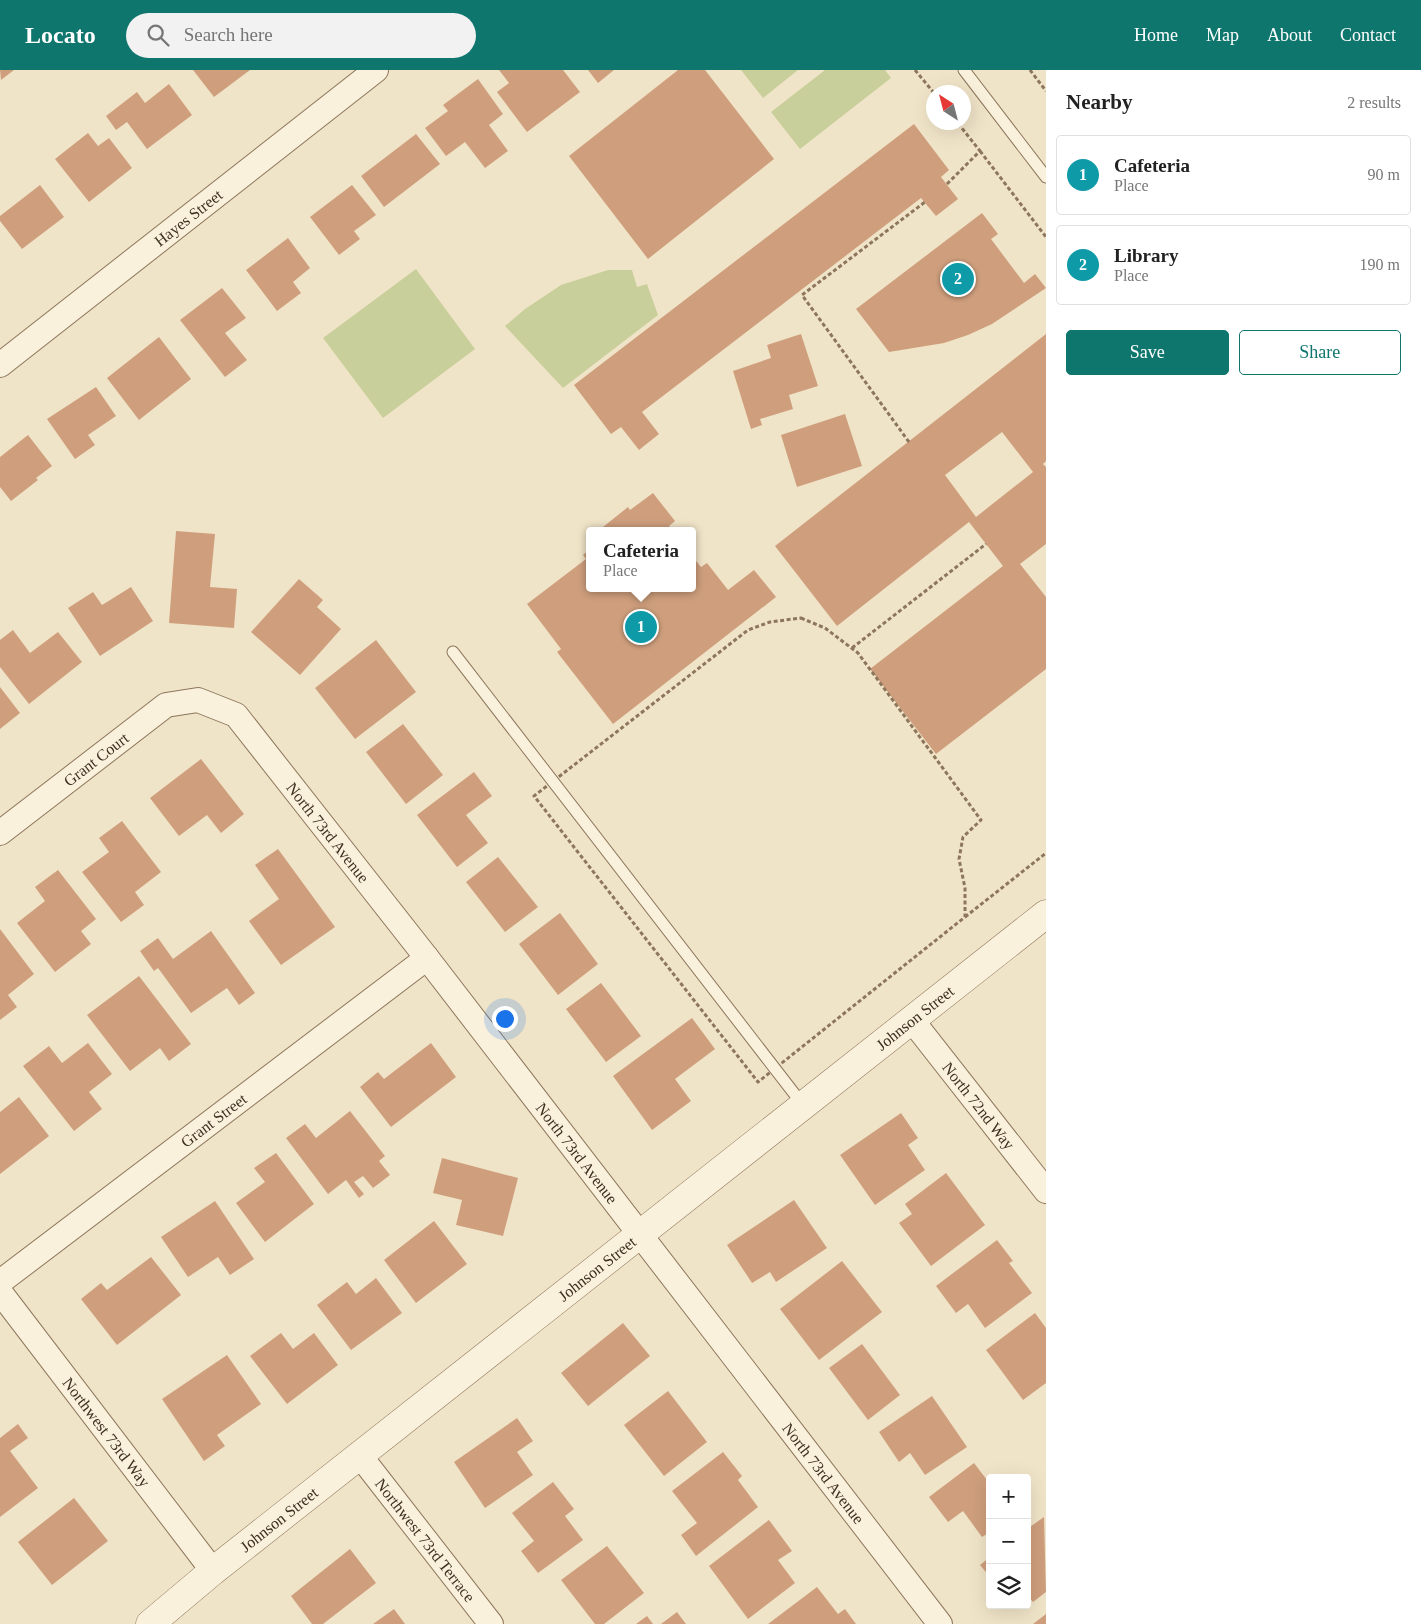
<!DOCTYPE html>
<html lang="en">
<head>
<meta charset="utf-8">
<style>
	:root { --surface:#fff; --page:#f2f2f2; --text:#222; --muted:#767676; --line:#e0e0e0; --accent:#0f766e }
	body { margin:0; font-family:"Times New Roman",serif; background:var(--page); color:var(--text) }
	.controls { position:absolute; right:15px; bottom:15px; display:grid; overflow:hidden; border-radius:5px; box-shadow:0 5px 20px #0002 }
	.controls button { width:45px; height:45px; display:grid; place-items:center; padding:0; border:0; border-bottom:1px solid var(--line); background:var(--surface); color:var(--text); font:25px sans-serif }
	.compass { position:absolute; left:926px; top:15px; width:45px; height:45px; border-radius:50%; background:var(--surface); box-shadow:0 5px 20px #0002; rotate:324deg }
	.you { position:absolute; left:504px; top:948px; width:18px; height:18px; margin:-12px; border:4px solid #fff; border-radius:50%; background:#1a73e8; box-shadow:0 0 0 8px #1a73e833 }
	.badge { display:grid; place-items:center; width:32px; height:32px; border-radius:50%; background:var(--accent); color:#fff; font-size:16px; font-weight:700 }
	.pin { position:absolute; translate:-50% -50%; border:2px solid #fff; box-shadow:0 1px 5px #0006 }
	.popup { position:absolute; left:586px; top:457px; width:110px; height:65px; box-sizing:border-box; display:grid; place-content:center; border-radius:5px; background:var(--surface); filter:drop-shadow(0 1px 4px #0005); font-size:16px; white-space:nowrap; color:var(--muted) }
	.popup b { font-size:19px; color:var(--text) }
	.popup::after { content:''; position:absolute; left:50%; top:100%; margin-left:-10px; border:10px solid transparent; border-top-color:var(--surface) }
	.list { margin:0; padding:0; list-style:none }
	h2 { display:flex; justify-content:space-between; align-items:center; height:65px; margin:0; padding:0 20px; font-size:21px }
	h2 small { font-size:16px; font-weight:400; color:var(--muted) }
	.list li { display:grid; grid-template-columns:32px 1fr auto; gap:15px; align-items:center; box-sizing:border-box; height:80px; margin:0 10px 10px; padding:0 10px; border:1px solid var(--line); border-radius:5px }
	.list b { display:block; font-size:19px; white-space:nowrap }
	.list p { margin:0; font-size:16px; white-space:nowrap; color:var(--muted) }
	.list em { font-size:16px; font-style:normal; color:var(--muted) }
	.actions { display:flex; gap:10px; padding:15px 20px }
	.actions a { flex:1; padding:11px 0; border:1px solid var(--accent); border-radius:5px; text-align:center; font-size:18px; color:var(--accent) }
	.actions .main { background:var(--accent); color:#fff }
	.icon { flex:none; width:28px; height:28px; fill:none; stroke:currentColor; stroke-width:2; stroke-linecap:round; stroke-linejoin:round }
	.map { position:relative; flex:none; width:1046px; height:1554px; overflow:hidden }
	header { display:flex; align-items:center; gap:30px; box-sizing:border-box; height:70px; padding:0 25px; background:var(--accent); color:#fff }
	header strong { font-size:24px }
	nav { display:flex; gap:28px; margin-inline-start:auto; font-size:18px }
	.search { width:350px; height:45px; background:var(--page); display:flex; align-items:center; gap:12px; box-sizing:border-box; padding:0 18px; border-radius:28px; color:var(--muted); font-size:19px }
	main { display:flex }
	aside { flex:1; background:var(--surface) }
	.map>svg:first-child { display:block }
	.green { fill:#c9cf9b }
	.building { fill:#cf9f7d; fill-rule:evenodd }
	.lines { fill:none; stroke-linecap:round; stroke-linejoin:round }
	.service-casing { stroke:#8d765c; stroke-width:13 }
	.minor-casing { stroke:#8d765c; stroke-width:26 }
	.tertiary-casing { stroke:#8d765c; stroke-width:29 }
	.path { stroke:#8d765c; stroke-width:3; stroke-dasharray:4 2.5; stroke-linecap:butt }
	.service { stroke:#faf1dc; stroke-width:11 }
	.minor { stroke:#faf1dc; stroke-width:24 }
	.tertiary { stroke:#faf1dc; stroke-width:28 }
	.labels { text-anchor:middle; stroke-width:5; stroke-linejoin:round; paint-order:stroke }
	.street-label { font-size:16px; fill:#3d2e20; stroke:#f7eed8 }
</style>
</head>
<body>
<header>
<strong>Locato</strong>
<div class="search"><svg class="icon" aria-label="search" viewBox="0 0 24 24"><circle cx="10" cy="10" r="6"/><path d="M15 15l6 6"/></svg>Search here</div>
<nav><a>Home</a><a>Map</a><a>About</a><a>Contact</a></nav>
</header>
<main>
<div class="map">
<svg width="1046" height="1554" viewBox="0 0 1046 1554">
	<rect width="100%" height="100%" fill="#f0e4c8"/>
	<!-- green -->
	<path class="green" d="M741,0H798L763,28Z
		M825,0H885L891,8L800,79L771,42Z
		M416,199L475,279L383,348L323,268Z
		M608,200H632L637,217L647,214L658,245L563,318L505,256L525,239L561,215Z"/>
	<!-- building -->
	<path class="building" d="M0,0H14L1,10Z
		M193,0H250L214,27Z
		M499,0H563L580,22L527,62L497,22L509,13Z
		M588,0H614L598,13Z
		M678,0H705L774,89L648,189L569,86Z
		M478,9L503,44L489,55L508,81L485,98L465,72L446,86L425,58L448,41L443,35Z
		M169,14L192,45L147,79L127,52L116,60L106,46L137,22L145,33Z
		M914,54L949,100L941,107L958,129L936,146L921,128L642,342L659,364L639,380L621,357L611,364L574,315Z
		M88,63L98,76L109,68L132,98L89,132L55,89Z
		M416,64L440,94L384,137L361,106Z
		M40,115L64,147L22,179L0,151V146Z
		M352,115L376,145L354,161L360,169L339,185L310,147Z
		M982,143L998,164L991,169L1024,213L1035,204L1046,218L992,254L968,265L944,273L889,282L856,239Z
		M288,168L310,198L293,212L301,223L277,241L246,200Z
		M222,218L246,248L225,263L247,290L225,307L180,250Z
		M801,264L818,316L789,325L793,339L760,349L762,355L751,359L733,301L771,288L767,275Z
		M1046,264V391L1043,394L1046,397V474L1020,494L1046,527V599L936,684L870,599L1003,496L969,452L837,556L775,476ZM1002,362L1033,402L976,447L945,405Z
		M159,267L191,309L139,350L107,308Z
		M96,317L116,346L88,365L95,375L75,389L47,349Z
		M845,344L862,396L797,417L781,365Z
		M28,365L52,396L36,408L38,410L11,431L0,417V387Z
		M653,423L675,451L669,456L673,461H598L628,437L630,440Z
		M176,461L215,464L210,517L237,519L234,558L169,553Z
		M590,479V518H692V486L701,497L707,493L728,520L754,500L776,527L613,654L557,582L561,579L527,534L586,489L583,485Z
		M299,509L323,530L317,537L341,559L300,605L251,562Z
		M131,517L153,551L100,586L68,538L93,522L102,535Z
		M13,560L30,583L58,562L82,592L29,634L0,597V570Z
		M376,570L416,622L355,669L315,618Z
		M0,617L20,643L0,659Z
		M403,654L443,705L406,734L366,682Z
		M201,689L244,744L221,763L207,745L179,766L150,728Z
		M474,702L492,726L466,745L488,773L457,797L417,745Z
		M122,751L161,802L135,822L144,835L121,852L82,802L109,782L99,768Z
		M278,779L335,857L281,895L249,851L279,829L255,795Z
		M498,787L538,837L505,862L466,812Z
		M58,800L96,849L81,861L91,874L55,902L17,853L45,831L35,817Z
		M560,843L598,894L558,925L519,874Z
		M0,859L34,904L8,925L17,937L0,950Z
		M211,861L255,923L239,935L227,918L191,943L158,898L154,901L140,881L158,868L173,889Z
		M139,906L191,974L169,991L160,978L130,1001L87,945Z
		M601,913L641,966L606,992L566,939Z
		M692,948L715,979L675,1009L691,1031L652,1060L613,1006Z
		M88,973L112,1004L89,1022L102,1039L74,1061L23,996L49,976L62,993Z
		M431,973L456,1007L391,1057L360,1017L378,1002L384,1009Z
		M19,1027L49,1066L0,1104V1042Z
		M350,1041L385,1086L379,1091L390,1105L373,1118L363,1106L354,1112L364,1124L359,1128L346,1110L328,1124L286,1068L305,1054L316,1068Z
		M901,1043L918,1068L908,1075L925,1100L875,1135L840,1085Z
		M276,1083L314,1134L265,1172L236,1133L265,1112L254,1098Z
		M442,1088L518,1108L503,1166L456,1155L462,1130L433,1123Z
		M946,1103L985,1155L931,1196L899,1153L912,1144L905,1134Z
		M794,1130L827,1178L776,1212L770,1202L752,1213L727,1175Z
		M215,1131L254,1189L230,1205L218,1187L188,1207L161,1167Z
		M434,1151L467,1194L416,1233L384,1190Z
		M997,1170L1013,1191L1009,1193L1032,1223L985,1258L968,1234L956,1243L936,1216Z
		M151,1187L181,1225L117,1275L81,1229L101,1213L107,1220Z
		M842,1191L882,1242L819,1290L780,1239Z
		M376,1208L402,1243L351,1280L317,1235L347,1212L356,1224Z
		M1035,1243L1046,1258V1313L1023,1330L986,1280Z
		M623,1253L650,1286L588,1336L561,1303Z
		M281,1263L293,1279L314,1263L338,1295L287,1334L250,1286Z
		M862,1274L900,1325L868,1350L829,1298Z
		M227,1285L261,1334L217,1365L225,1376L204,1391L162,1329Z
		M668,1321L707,1372L664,1406L624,1355Z
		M932,1326L967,1377L925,1405L910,1383L899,1392L879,1362Z
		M517,1348L533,1371L517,1382L533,1405L485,1438L454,1392Z
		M18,1354L28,1368L10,1381L38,1418L0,1447V1368Z
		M723,1382L742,1406L738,1410L758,1437L696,1486L681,1465L697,1453L672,1421Z
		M974,1393L990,1414V1462L982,1467L963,1441L948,1452L929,1427Z
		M553,1412L574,1439L565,1446L583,1470L538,1503L521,1481L534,1471L512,1443Z
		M74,1428L108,1471L52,1515L18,1472Z
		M1044,1447L1046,1522L1033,1532L1027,1525V1459Z
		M769,1450L792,1481L778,1490L795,1513L748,1549L709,1496Z
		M607,1476L644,1523L604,1554H595L561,1510Z
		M350,1479L376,1513L323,1554H312L291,1526Z
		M990,1487V1507L980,1495Z
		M817,1517L838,1544L845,1539L856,1554H768Z
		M394,1539L405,1554H373Z
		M677,1542L686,1554H661Z
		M1046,1544V1554H1033Z
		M647,1546L653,1554H636Z"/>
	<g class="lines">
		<defs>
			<path id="service" d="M964,0L1046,107
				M453,582L803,1035"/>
			<g id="minor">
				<path id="s1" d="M0,295L376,0"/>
				<path id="s2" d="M0,763L166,635L198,630L236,645L427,888L940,1554"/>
				<path id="s3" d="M911,949L1046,1121"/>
				<path id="s4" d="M0,1212L427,888"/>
				<path id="s5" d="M0,1222L213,1501"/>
				<path id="s6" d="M361,1387L491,1554"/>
			</g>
			<g id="tertiary">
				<path id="s7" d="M150,1554L213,1501L1046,844"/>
			</g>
		</defs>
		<!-- service casing -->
		<use href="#service" class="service-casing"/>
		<!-- minor casing -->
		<use href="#minor" class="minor-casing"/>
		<!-- tertiary casing -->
		<use href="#tertiary" class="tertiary-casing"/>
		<!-- path -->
		<path class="path" d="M915,0L934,23
			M1030,0L1046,21
			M980,81L1046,167
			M947,114L980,81L957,52
			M909,372L802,225L925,132
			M801,548L825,558L858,583L981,750L963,767L959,789L965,818V847L758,1012L534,726L748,560L770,552Z
			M852,578L986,474
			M965,847L1046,783"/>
		<!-- service -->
		<use href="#service" class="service"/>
		<!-- minor -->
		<use href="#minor" class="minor"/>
		<!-- tertiary -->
		<use href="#tertiary" class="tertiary"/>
	</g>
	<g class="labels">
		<!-- street labels -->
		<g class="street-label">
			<text dy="6" stroke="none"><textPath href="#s1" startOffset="239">Hayes Street</textPath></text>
			<text dy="6" stroke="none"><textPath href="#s2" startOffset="121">Grant Court</textPath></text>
			<text dy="6" stroke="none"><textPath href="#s2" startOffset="432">North 73rd Avenue</textPath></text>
			<text dy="6" stroke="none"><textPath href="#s7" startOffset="976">Johnson Street</textPath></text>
			<text dy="6" stroke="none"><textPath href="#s3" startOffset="110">North 72nd Way</textPath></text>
			<text dy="6" stroke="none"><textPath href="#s4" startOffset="268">Grant Street</textPath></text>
			<text dy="6" stroke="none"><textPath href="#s2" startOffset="838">North 73rd Avenue</textPath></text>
			<text dy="6" stroke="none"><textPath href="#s7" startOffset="571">Johnson Street</textPath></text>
			<text dy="6" stroke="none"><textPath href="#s5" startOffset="176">Northwest 73rd Way</textPath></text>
			<text dy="6" stroke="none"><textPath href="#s2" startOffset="1242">North 73rd Avenue</textPath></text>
			<text dy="6" stroke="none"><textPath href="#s7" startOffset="166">Johnson Street</textPath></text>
			<text dy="6" stroke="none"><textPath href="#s6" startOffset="105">Northwest 73rd Terrace</textPath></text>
		</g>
	</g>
</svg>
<div class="controls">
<button>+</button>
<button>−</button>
<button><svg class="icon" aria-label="layers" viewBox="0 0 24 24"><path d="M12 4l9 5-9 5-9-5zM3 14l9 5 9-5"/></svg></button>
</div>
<svg class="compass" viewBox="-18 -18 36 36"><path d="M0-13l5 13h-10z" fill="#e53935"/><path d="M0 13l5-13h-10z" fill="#767676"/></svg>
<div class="you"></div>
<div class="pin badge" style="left:641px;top:557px;background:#0f9aa8">1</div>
<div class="popup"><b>Cafeteria</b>Place</div>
<div class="pin badge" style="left:958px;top:209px;background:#0f9aa8">2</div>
</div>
<aside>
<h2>Nearby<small>2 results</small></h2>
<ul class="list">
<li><span class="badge" style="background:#0f9aa8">1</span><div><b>Cafeteria</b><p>Place</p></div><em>90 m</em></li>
<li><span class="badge" style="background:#0f9aa8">2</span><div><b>Library</b><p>Place</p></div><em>190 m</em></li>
</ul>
<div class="actions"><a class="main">Save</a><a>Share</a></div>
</aside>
</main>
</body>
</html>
